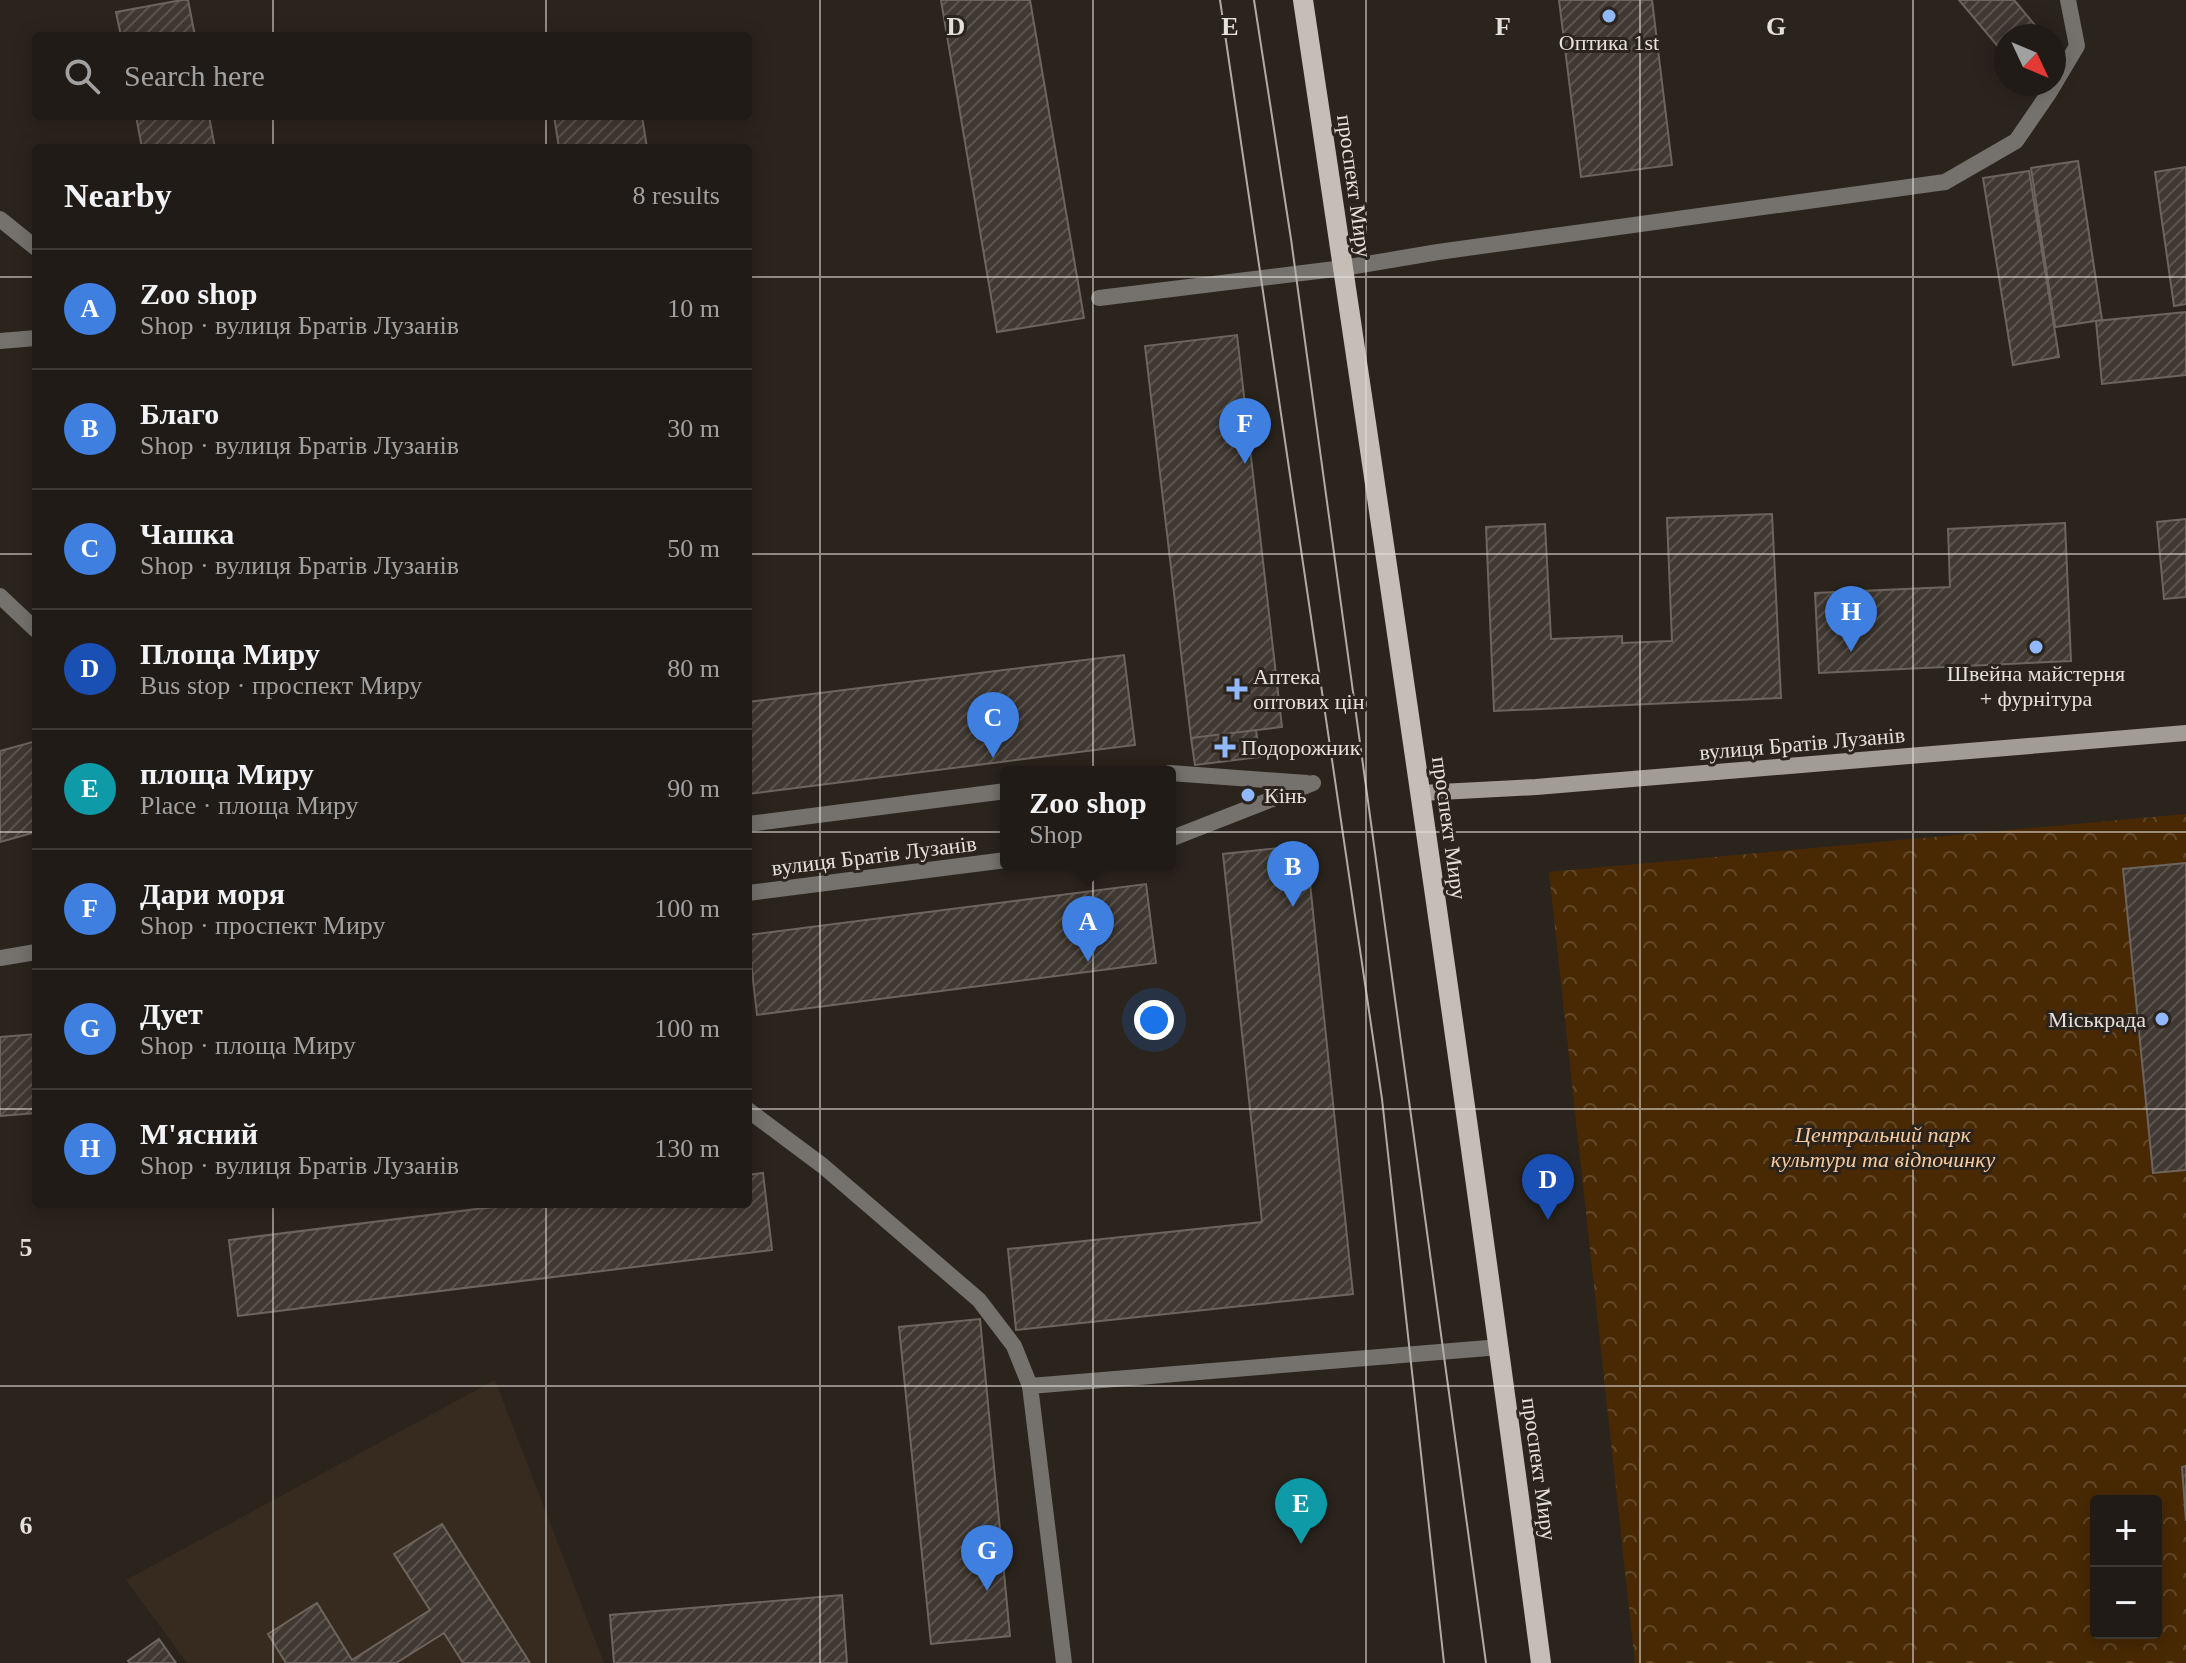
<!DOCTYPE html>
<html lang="en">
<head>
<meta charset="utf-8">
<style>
	:root { --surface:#201b16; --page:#2d2823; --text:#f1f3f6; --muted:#a2a1a1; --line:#3d3935; --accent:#91b8fd }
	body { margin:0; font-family:"Times New Roman",serif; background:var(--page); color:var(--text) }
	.controls { position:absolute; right:24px; bottom:24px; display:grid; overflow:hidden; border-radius:8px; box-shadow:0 4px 20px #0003 }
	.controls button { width:72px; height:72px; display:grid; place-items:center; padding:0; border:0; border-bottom:2px solid var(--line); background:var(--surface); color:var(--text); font:40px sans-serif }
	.compass { position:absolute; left:1994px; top:24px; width:72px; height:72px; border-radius:50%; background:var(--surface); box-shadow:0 4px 20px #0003; rotate:134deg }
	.you { position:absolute; left:1154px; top:1020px; width:28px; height:28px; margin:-20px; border:6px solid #fff; border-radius:50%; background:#1a73e8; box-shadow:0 0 0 12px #1a73e833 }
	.badge { display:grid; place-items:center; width:52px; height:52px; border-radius:50%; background:var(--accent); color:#fff; font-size:26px; font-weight:700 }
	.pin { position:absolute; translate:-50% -66px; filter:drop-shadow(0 2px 4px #0008) }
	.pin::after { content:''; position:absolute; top:42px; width:28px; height:24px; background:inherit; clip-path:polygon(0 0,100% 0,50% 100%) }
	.popup { position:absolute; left:1000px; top:766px; width:176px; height:104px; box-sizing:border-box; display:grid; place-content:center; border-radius:8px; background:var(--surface); filter:drop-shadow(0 2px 6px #0005); font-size:26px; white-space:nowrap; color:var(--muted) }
	.popup b { font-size:30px; color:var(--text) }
	.popup::after { content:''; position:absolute; left:50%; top:100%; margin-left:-16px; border:16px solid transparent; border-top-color:var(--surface) }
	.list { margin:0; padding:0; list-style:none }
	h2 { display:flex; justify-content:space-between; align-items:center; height:104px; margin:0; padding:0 32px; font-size:34px }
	h2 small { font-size:26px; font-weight:400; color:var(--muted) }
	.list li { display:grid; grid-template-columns:52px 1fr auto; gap:24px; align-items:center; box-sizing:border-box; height:120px; padding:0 32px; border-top:2px solid var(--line) }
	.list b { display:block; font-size:30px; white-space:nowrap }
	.list p { margin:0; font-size:26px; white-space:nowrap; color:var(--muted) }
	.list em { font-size:26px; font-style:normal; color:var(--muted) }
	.icon { flex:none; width:44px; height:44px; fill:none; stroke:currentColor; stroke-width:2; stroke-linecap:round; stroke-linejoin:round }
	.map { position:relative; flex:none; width:2186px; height:1663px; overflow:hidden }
	.search { position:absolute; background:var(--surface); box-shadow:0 4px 20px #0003; left:32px; top:32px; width:720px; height:88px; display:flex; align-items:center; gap:20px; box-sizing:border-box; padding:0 28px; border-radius:8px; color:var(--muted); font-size:30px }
	.panel { position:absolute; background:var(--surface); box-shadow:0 4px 20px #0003; left:32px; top:144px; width:720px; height:1064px; border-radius:8px }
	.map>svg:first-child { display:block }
	.built { fill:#372b1f }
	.park { fill:url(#park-crowns); fill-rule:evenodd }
	.building { fill:url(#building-hatch); stroke:#6d655d; stroke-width:2 }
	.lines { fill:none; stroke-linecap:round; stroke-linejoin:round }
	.lane { stroke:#75716d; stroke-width:16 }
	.street { stroke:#75716d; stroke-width:16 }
	.secondary { stroke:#a29c96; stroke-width:16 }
	.primary { stroke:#c6beb6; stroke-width:20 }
	.tram { stroke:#b0aba5; stroke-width:2 }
	.grid { fill:none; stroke:#e4e0db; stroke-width:2; stroke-opacity:0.55 }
	.poi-dot { fill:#91b8fd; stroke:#2b241d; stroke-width:3 }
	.labels { text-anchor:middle; stroke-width:6; stroke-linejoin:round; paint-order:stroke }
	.poi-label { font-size:22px; fill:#e4e0db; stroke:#2b241d; text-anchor:start }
	.street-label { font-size:22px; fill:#e4e0db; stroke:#2b241d }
	.park-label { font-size:22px; font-style:italic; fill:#f9cb9e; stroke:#2b241d }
	.grid-label { font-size:26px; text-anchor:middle; font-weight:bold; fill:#e4e0db; stroke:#2b241d; stroke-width:6; stroke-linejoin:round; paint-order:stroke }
</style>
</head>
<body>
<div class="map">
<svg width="2186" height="1663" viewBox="0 0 2186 1663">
	<defs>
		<pattern id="park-crowns" width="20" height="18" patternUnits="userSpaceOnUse" patternTransform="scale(2)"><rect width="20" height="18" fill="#482904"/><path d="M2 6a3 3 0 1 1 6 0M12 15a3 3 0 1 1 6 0" fill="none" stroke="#624828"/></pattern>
		<pattern id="building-hatch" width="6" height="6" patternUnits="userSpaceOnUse" patternTransform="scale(2)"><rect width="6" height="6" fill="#403831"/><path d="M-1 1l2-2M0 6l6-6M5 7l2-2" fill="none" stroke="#5b544e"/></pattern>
	</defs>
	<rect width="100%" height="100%" fill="#2b241d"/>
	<!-- built -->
	<path class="built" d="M495,1380L604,1663H187L126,1580Z"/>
	<!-- park -->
	<path class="park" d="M2186,814V1663H1635L1549,872ZM2096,1501H2156V1633H2096Z"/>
	<!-- building -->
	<path class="building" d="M182,0H188L195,36H121L116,12Z
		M941,0H1030L1084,318L997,332Z
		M1559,0H1652L1672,165L1581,177Z
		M1959,0H2014L2044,36H2006V56Z
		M136,116H209L215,148H142Z
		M554,116H642L647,148H559Z
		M2078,161L2102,320L2055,327L2031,168Z
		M2186,167V304L2174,306L2155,172Z
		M2029,171L2059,357L2013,365L1983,178Z
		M2186,312V375L2102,384L2096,321Z
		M1237,335L1282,727L1191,738L1145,346Z
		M1772,514L1781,698L1494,711L1486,527L1545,524L1551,639L1622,636V643L1672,641L1667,518Z
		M2186,519V597L2164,599L2157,522Z
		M2065,523L2071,661L1819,673L1815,593L1950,587L1948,529Z
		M1124,655L1135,745L748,794V702Z
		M1256,730L1260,757L1195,765L1191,738Z
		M36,741V832L0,842V751Z
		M1306,845L1353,1294L1016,1330L1008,1249L1262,1222L1223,854Z
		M2186,863V1170L2153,1173L2123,869Z
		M1146,884L1156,963L757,1015L748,935Z
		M36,1034V1113L0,1116V1037Z
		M763,1173L772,1250L238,1316L229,1240L517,1204H748V1175Z
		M980,1319L1010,1636L931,1644L899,1327Z
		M2186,1466V1521L2182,1467Z
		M442,1524L530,1663H463L444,1633L396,1663H286L268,1634L317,1603L352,1660L430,1610L394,1554Z
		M842,1595L847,1663H614L610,1615Z
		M159,1639L176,1663H130L128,1661Z"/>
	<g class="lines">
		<!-- lane -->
		<path class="lane" d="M1099,298L1343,268L1438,252L1945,182L2016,141L2049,93L2077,46L2068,0
			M748,1110L823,1166L979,1300L1014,1346L1030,1386"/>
		<!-- street -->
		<path class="street" d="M0,219L36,248
			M0,341L36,338
			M0,596L36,630
			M1170,773L1307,783
			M748,824L1006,791
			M1170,839L1313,783
			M748,893L1006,860
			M0,958L36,952
			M1064,1663L1030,1386L1500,1347"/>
		<!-- secondary -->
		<path class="secondary" d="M1421,793L1536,787L2186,733"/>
		<!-- primary -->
		<path class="primary" d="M1303,0C1386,554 1468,1108 1541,1663"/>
		<!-- tram -->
		<path class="tram" d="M1220,0L1382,1099L1444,1663
			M1254,0L1291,239L1486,1663"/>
	</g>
	<!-- grid -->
	<path class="grid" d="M273,0V36M546,0V36M820,0V1663M1093,0V1663M1366,0V1663M1640,0V1663M1913,0V1663M273,116V148M546,116V148M0,277H36M748,277H2186M0,554H36M748,554H2186M0,832H36M748,832H2186M0,1109H36M748,1109H2186M273,1204V1663M546,1204V1663M0,1386H2186"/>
	<!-- markers -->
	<g class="poi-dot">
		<circle cx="1609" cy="16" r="8"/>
		<circle cx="2036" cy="647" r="8"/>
		<path d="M1233 677h8v8h8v8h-8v8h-8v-8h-8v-8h8z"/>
		<path d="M1221 735h8v8h8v8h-8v8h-8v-8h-8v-8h8z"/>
		<circle cx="1248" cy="795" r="8"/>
		<circle cx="2162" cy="1019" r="8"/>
	</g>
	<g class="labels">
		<!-- poi labels -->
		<g class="poi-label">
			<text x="1609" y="50" text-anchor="middle">Оптика 1st</text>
			<text x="2036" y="681" text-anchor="middle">Швейна майстерня<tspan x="2036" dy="25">+ фурнітура</tspan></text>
			<text x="1253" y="684">Аптека<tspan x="1253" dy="25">оптових цін</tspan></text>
			<text x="1241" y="755">Подорожник</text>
			<text x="1264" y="803">Кінь</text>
			<text x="2146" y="1027" text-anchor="end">Міськрада</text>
		</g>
		<!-- street labels -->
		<g class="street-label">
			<text transform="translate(1355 186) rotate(82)" y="8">проспект Миру</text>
			<text transform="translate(1802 743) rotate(-5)" y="8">вулиця Братів Лузанів</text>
			<text transform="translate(1450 828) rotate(82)" y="8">проспект Миру</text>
			<text transform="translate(874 855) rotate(-7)" y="8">вулиця Братів Лузанів</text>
			<text transform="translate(1540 1469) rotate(82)" y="8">проспект Миру</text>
		</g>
		<!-- park labels -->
		<g class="park-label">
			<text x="1883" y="1142">Центральний парк<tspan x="1883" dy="25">культури та відпочинку</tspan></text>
		</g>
	</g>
	<g class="grid-label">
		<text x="956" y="35">D</text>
		<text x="1230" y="35">E</text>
		<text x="1503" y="35">F</text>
		<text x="1776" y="35">G</text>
		<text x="26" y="1256">5</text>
		<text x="26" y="1534">6</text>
	</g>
</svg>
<div class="controls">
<button>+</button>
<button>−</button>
</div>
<svg class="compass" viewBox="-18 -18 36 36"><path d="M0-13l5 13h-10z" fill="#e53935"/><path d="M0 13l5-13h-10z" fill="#a2a1a1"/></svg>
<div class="you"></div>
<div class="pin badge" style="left:1088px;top:962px;background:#3f7fe0">A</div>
<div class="popup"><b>Zoo shop</b>Shop</div>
<div class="pin badge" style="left:1293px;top:907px;background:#3f7fe0">B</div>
<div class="pin badge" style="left:993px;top:758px;background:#3f7fe0">C</div>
<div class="pin badge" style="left:1548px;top:1220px;background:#1a4fb4">D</div>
<div class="pin badge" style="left:1301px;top:1544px;background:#0f9aa8">E</div>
<div class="pin badge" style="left:1245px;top:464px;background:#3f7fe0">F</div>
<div class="pin badge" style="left:987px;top:1591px;background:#3f7fe0">G</div>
<div class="pin badge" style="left:1851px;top:652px;background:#3f7fe0">H</div>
<div class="search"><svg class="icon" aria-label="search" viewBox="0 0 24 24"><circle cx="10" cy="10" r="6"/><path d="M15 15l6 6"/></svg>Search here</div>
<section class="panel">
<h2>Nearby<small>8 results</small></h2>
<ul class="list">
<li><span class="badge" style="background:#3f7fe0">A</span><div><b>Zoo shop</b><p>Shop · вулиця Братів Лузанів</p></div><em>10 m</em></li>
<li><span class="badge" style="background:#3f7fe0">B</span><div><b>Благо</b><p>Shop · вулиця Братів Лузанів</p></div><em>30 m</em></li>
<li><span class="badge" style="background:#3f7fe0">C</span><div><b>Чашка</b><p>Shop · вулиця Братів Лузанів</p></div><em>50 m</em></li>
<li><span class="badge" style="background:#1a4fb4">D</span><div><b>Площа Миру</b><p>Bus stop · проспект Миру</p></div><em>80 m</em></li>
<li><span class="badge" style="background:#0f9aa8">E</span><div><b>площа Миру</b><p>Place · площа Миру</p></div><em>90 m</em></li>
<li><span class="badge" style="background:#3f7fe0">F</span><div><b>Дари моря</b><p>Shop · проспект Миру</p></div><em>100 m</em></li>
<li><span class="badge" style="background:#3f7fe0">G</span><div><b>Дует</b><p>Shop · площа Миру</p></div><em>100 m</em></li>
<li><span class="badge" style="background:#3f7fe0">H</span><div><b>М'ясний</b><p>Shop · вулиця Братів Лузанів</p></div><em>130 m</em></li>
</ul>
</section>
</div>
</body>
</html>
